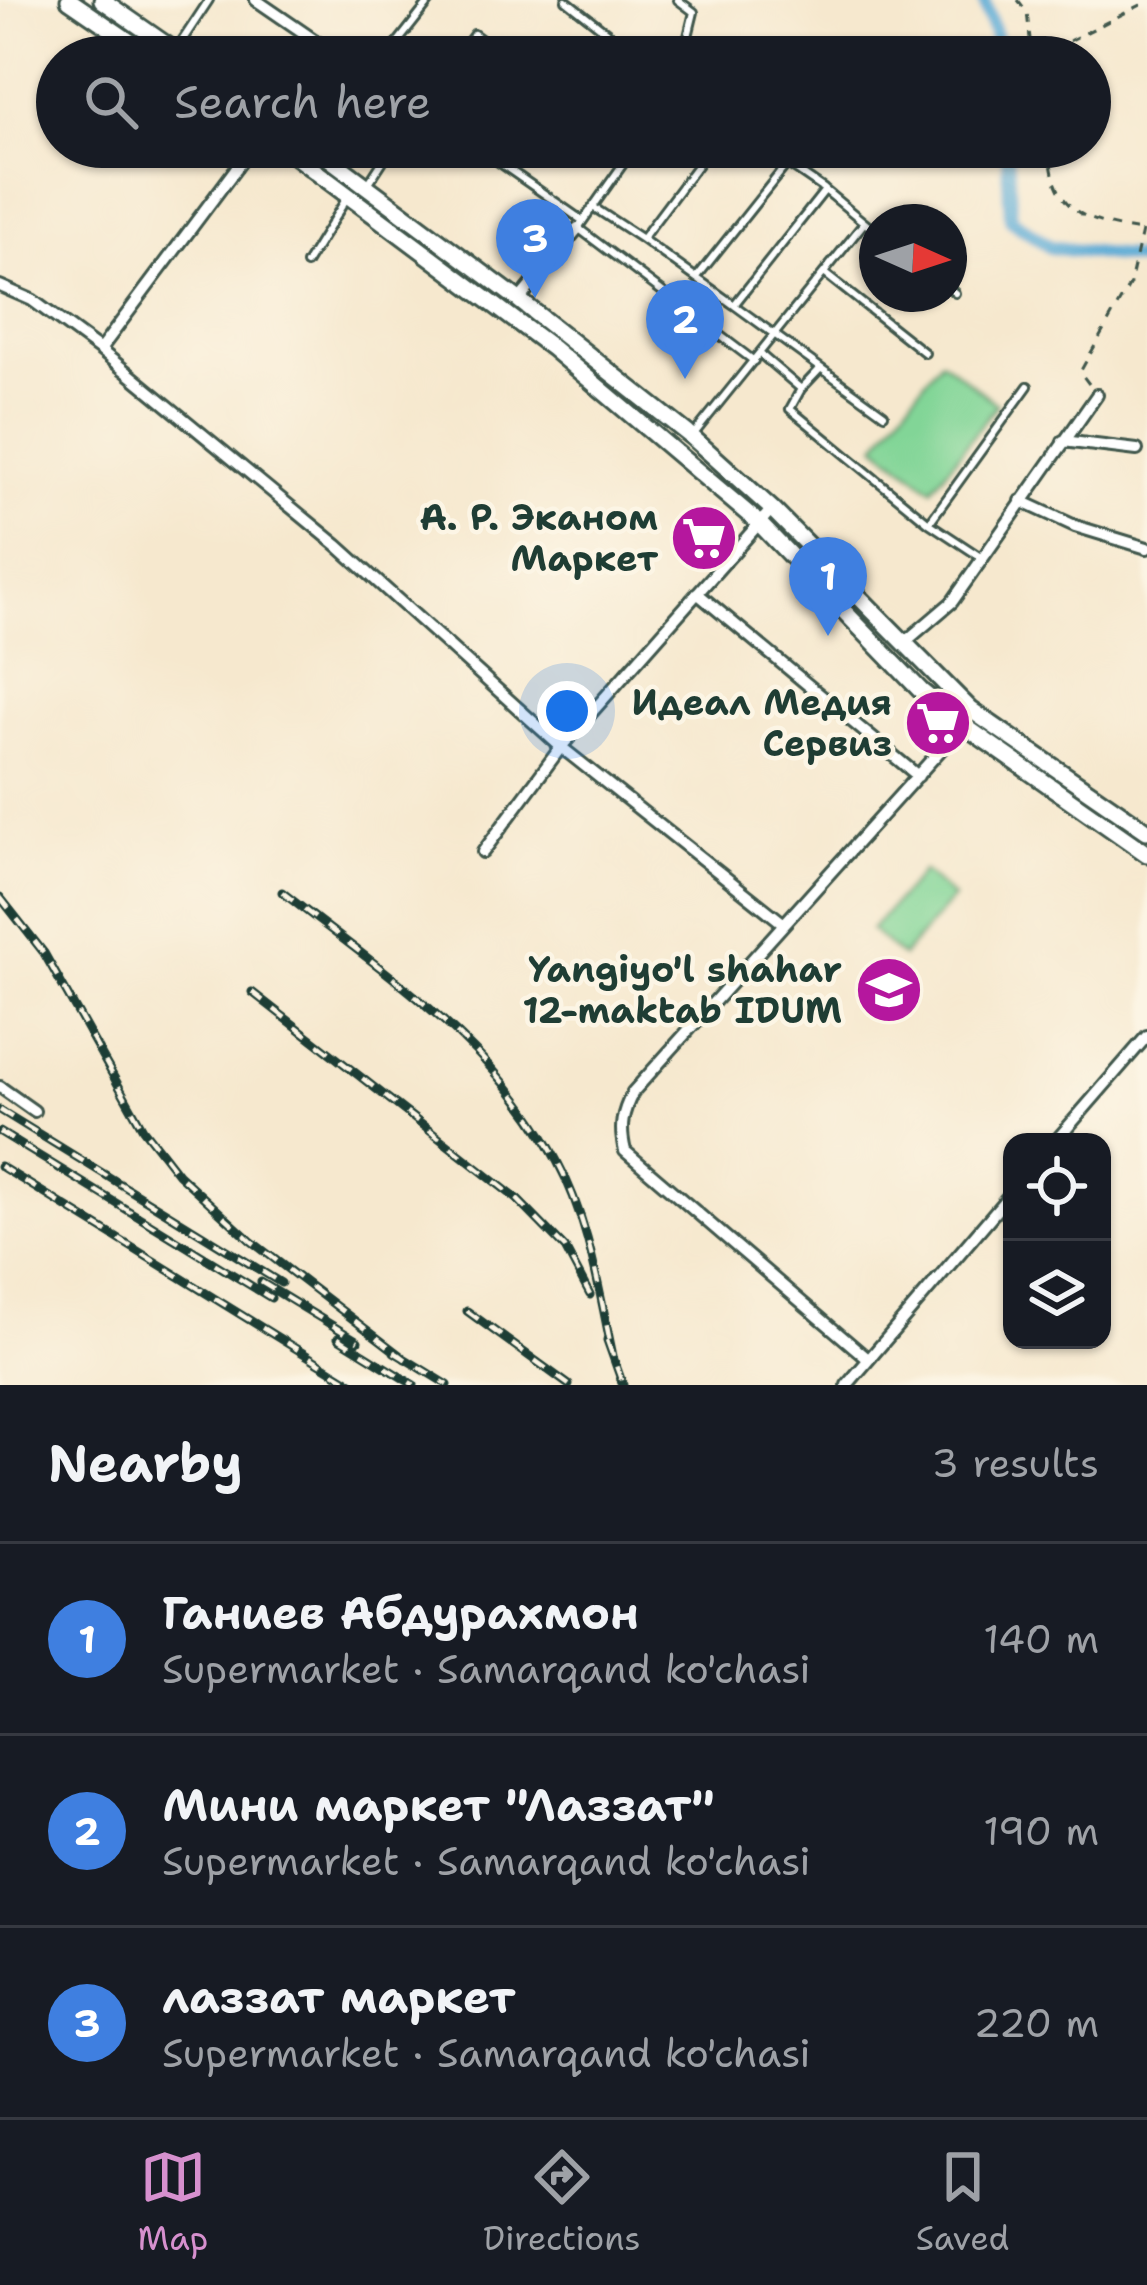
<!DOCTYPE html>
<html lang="en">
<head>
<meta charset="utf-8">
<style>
	:root { --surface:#171b24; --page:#20242c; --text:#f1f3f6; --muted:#9ea1a6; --line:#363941; --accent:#d690ce }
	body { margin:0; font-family:"Shantell Sans",sans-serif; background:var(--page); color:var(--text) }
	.controls { position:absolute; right:36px; bottom:36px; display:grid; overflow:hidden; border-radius:24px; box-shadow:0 3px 9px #0004 }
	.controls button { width:108px; height:108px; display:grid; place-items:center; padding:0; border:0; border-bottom:3px solid var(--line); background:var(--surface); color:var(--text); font:60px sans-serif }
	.compass { position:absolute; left:859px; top:204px; width:108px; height:108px; border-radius:50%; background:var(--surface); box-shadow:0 3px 9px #0004; rotate:93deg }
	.you { position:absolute; left:567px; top:711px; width:42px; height:42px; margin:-30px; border:9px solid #fff; border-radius:50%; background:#1a73e8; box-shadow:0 0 0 18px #1a73e833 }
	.badge { display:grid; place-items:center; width:78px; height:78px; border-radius:50%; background:var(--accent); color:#fff; font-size:39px; font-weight:700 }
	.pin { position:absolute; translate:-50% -99px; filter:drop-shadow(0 3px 6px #0008) }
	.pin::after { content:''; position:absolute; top:63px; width:42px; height:36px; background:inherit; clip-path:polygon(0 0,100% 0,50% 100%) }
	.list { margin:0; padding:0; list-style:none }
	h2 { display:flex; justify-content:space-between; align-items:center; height:156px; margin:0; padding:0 48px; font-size:51px }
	h2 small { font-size:39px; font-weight:400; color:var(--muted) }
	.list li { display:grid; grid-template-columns:78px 1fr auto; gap:36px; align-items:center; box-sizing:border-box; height:192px; padding:0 48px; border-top:3px solid var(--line) }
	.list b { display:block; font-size:45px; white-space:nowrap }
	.list p { margin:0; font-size:39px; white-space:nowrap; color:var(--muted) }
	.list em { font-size:39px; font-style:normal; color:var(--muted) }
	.icon { flex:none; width:66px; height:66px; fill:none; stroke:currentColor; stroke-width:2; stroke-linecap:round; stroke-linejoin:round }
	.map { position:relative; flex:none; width:1147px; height:1385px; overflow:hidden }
	.search { position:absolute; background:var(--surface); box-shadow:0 3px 9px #0004; left:36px; right:36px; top:36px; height:132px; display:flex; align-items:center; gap:30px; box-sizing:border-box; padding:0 42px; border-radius:66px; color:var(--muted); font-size:45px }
	.sheet { height:732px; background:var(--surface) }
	nav { display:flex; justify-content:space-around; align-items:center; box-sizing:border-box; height:168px; border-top:3px solid var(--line); background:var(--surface); font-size:33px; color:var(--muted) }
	nav a { display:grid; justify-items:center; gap:6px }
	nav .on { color:var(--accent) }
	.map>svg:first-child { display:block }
	.green { fill:#82d597; stroke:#508966; stroke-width:3 }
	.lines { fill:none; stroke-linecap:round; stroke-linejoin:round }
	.canal { stroke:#5babd5; stroke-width:14 }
	.service-casing { stroke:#3f574b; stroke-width:12 }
	.minor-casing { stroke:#3f574b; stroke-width:16 }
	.secondary-casing { stroke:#3f574b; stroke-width:21 }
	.path { stroke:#3f574b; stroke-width:3; stroke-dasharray:9 9; stroke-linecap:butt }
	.service { stroke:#fff; stroke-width:6 }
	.minor { stroke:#fff; stroke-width:10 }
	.secondary { stroke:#fff; stroke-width:15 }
	.rail-casing { stroke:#1f3d34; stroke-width:9 }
	.rail { stroke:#fcf5e5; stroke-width:4.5; stroke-dasharray:14; stroke-linecap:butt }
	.labels { text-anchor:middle; stroke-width:9; stroke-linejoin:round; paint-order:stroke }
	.poi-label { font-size:36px; font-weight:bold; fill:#1f3d34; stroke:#fcf5e5; text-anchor:end }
</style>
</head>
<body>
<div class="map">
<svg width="1147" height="1385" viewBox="0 0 1147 1385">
	<rect width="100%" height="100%" fill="#fcf5e5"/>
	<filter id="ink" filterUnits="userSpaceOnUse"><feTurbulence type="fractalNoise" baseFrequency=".00833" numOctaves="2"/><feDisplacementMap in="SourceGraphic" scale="24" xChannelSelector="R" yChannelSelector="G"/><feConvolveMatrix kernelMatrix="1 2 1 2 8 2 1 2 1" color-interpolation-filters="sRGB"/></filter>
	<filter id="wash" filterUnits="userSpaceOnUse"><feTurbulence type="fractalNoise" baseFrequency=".004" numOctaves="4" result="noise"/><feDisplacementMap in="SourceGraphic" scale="48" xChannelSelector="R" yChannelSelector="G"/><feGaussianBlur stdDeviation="2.7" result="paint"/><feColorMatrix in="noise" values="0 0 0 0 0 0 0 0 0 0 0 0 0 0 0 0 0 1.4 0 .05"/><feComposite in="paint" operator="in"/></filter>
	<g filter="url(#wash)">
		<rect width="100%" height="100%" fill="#f6e8ce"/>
		<!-- green -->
		<path class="green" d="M941,360L997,404L932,489L876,445Z
			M923,871L953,898L902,957L871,930Z"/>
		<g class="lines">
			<!-- canal -->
			<path class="canal" d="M984,0L1002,57
				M1007,147L1011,219L1050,247L1147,260"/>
		</g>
	</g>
	<g filter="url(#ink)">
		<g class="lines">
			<defs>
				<path id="service" d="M566,0L638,57
					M678,0L694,12L683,57
					M178,47L209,0
					M386,57L431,0
					M457,57L474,34L505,57
					M477,147L583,221
					M635,147L578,228L754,361
					M763,147L824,189
					M368,184L392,147
					M593,207L642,239L711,147
					M877,233L825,190L734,305L884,414
					M642,239L734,305
					M306,264L348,196
					M824,273L925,353
					M697,277L787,164
					M949,288L955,293
					M760,354L801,389L790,409L929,523L982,558
					M801,389L819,370
					M694,434L864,223
					M929,523L1028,386"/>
				<path id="minor" d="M256,0L326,48
					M0,286L32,300L100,350L337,545L561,747L784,924
					M519,300L578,228
					M100,350L252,147
					M1063,441L1137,450
					M1021,501L1075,526L1147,548
					M697,593L918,776
					M905,642L952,602L1097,395
					M483,852L561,747L772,509
					M0,1087L34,1111
					M1055,1142L1147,1036
					M868,1359L625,1151C619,1127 622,1113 633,1092L963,725
					M847,1385L1012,1192"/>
				<path id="secondary" d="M69,0L152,57
					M102,0L184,57
					M283,147L552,348L759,523L921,691L963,725L1147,854
					M314,147L519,300L692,437L772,509L971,710L1147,831"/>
			</defs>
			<!-- service casing -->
			<use href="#service" class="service-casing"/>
			<!-- minor casing -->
			<use href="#minor" class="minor-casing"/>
			<!-- secondary casing -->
			<use href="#secondary" class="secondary-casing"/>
			<!-- path -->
			<path class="path" d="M1018,0L1027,12L1032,57
				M1037,57L1147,2
				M1050,147C1051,215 1090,223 1147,232
				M1089,384L1080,372L1130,284L1142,231"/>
			<!-- service -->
			<use href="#service" class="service"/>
			<!-- minor -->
			<use href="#minor" class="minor"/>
			<!-- secondary -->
			<use href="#secondary" class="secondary"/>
			<defs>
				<path id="rail" d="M282,892C383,972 496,1044 557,1161C589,1220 599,1291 613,1356
					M0,897L44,953L143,1129L178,1174L251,1241L405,1359
					M252,992L517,1199L565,1248L590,1295
					M0,1110L281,1283
					M0,1132L271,1298
					M0,1166L355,1385
					M261,1282L358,1341
					M467,1311L569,1385
					M338,1338L414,1385
					M607,1340L623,1385
					M394,1352L448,1385"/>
			</defs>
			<!-- rail casing -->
			<use href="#rail" class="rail-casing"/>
			<!-- rail -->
			<use href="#rail" class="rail"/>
		</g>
	</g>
	<!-- icons -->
	<defs>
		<symbol id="supermarket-disc" viewBox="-11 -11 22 22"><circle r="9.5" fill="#b5179e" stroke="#fcf5e5"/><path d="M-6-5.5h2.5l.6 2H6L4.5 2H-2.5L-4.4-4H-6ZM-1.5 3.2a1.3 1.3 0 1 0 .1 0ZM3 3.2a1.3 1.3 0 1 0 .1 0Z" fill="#fff"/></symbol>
		<symbol id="school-disc" viewBox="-11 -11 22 22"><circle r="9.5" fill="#b5179e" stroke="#fcf5e5"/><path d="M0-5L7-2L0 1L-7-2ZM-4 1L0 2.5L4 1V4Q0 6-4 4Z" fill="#fff"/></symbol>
	</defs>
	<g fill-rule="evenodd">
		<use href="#supermarket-disc" x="666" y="500" width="76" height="76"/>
		<use href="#supermarket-disc" x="900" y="685" width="76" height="76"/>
		<use href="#school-disc" x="851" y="952" width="76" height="76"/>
	</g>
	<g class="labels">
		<!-- poi labels -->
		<g class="poi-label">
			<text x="658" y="530">А. Р. Эканом<tspan x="658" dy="41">Маркет</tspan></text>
			<text x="892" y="715">Идеал Медия<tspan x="892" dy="41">Сервиз</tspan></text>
			<text x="842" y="982">Yangiyo'l shahar<tspan x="842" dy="41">12-maktab IDUM</tspan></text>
		</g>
	</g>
</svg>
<div class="controls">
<button><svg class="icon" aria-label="locate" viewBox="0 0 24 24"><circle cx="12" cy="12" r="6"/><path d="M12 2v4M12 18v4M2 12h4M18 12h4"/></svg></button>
<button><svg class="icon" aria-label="layers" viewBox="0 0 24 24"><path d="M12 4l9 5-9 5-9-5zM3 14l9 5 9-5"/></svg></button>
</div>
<svg class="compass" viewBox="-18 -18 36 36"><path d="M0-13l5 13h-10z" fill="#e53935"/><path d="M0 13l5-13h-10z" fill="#9ea1a6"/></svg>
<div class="you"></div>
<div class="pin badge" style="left:828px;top:636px;background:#3f7fe0">1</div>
<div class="pin badge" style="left:685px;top:379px;background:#3f7fe0">2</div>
<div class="pin badge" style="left:535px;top:298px;background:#3f7fe0">3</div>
<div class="search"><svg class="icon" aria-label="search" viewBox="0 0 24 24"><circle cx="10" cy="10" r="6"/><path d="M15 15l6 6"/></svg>Search here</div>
</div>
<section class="sheet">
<h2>Nearby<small>3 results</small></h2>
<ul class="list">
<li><span class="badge" style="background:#3f7fe0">1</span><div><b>Ганиев Абдурахмон</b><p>Supermarket · Samarqand ko'chasi</p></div><em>140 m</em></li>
<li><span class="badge" style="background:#3f7fe0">2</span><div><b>Мини маркет &quot;Лаззат&quot;</b><p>Supermarket · Samarqand ko'chasi</p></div><em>190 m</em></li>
<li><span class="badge" style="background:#3f7fe0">3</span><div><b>лаззат маркет</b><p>Supermarket · Samarqand ko'chasi</p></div><em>220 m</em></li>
</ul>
</section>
<nav>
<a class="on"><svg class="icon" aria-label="map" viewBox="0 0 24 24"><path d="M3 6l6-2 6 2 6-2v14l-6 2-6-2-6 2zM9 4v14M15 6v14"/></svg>Map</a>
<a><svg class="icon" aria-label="directions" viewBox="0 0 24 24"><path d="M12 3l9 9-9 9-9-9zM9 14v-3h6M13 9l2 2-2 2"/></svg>Directions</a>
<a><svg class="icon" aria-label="saved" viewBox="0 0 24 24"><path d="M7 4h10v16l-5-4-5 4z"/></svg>Saved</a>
</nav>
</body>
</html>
